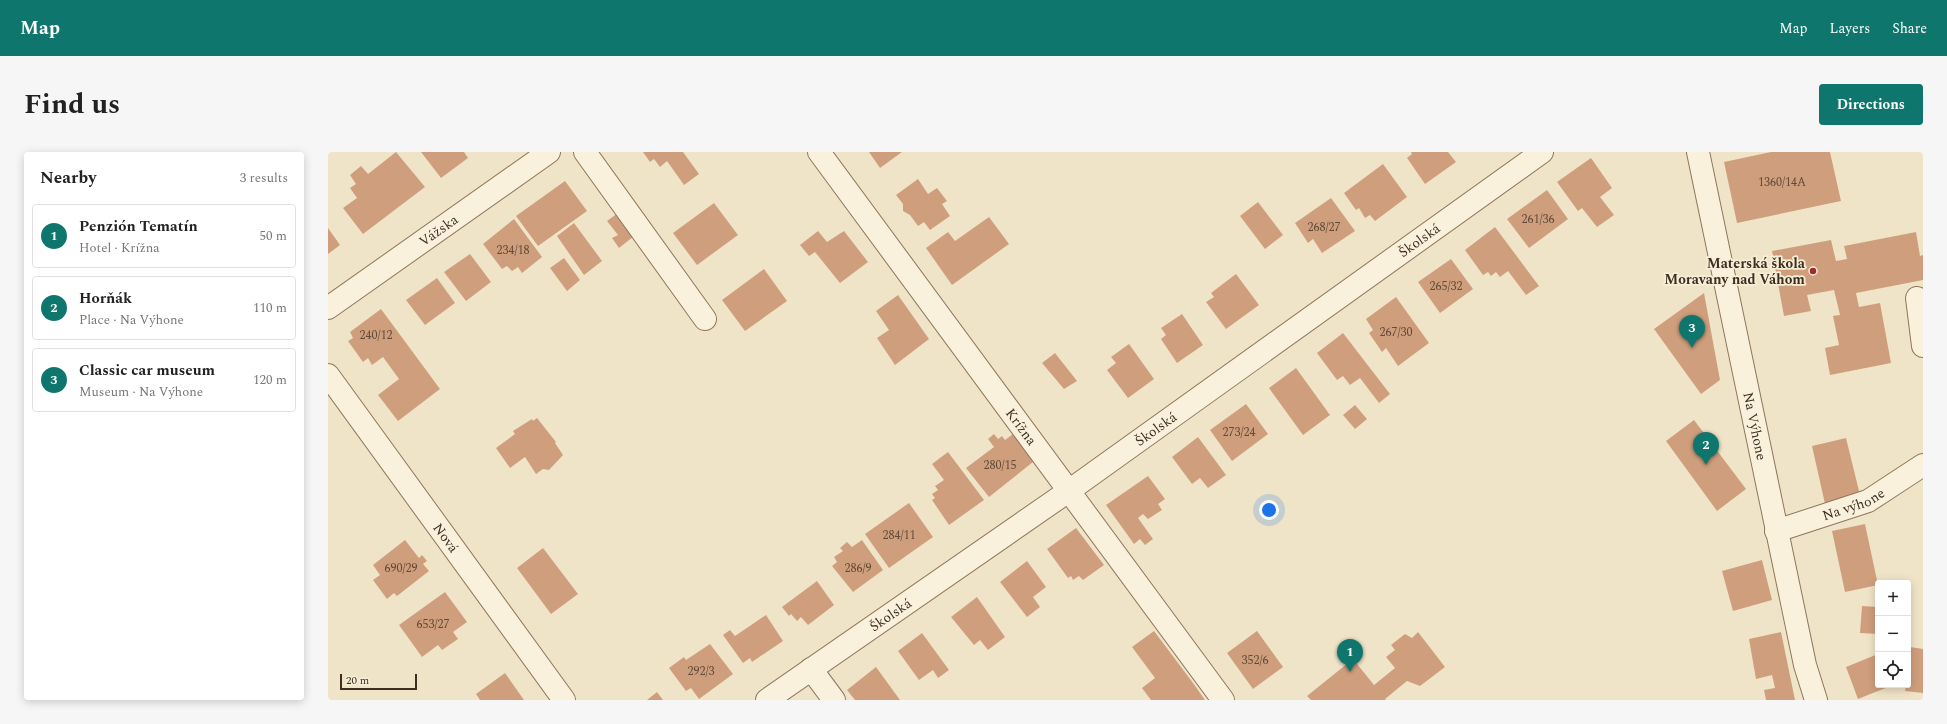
<!DOCTYPE html>
<html lang="en">
<head>
<meta charset="utf-8">
<style>
	:root { --surface:#fff; --page:#f6f6f6; --text:#222; --muted:#767676; --line:#e0e0e0; --accent:#0f766e }
	body { margin:0; font-family:Spectral,serif; background:var(--page); color:var(--text) }
	.controls { position:absolute; right:12px; bottom:12px; display:grid; overflow:hidden; border-radius:4px; box-shadow:0 2px 10px #0003 }
	.controls button { width:36px; height:36px; display:grid; place-items:center; padding:0; border:0; border-bottom:1px solid var(--line); background:var(--surface); color:var(--text); font:20px sans-serif }
	.scale { position:absolute; left:12px; bottom:10px; width:77px; box-sizing:border-box; padding-left:4px; border:2px solid #3d2e20; border-top:0; font-size:11px; line-height:14px; white-space:nowrap; color:#3d2e20; -webkit-text-stroke:3px #f7eed8; paint-order:stroke }
	.you { position:absolute; left:941px; top:358px; width:14px; height:14px; margin:-10px; border:3px solid #fff; border-radius:50%; background:#1a73e8; box-shadow:0 0 0 6px #1a73e833 }
	.badge { display:grid; place-items:center; width:26px; height:26px; border-radius:50%; background:var(--accent); color:#fff; font-size:13px; font-weight:700 }
	.pin { position:absolute; translate:-50% -33px; filter:drop-shadow(0 1px 2px #0008) }
	.pin::after { content:''; position:absolute; top:21px; width:14px; height:12px; background:inherit; clip-path:polygon(0 0,100% 0,50% 100%) }
	.list { margin:0; padding:0; list-style:none }
	h2 { display:flex; justify-content:space-between; align-items:center; height:52px; margin:0; padding:0 16px; font-size:17px }
	h2 small { font-size:13px; font-weight:400; color:var(--muted) }
	.list li { display:grid; grid-template-columns:26px 1fr auto; gap:12px; align-items:center; box-sizing:border-box; height:64px; margin:0 8px 8px; padding:0 8px; border:1px solid var(--line); border-radius:4px }
	.list b { display:block; font-size:15px; white-space:nowrap }
	.list p { margin:0; font-size:13px; white-space:nowrap; color:var(--muted) }
	.list em { font-size:13px; font-style:normal; color:var(--muted) }
	.icon { flex:none; width:22px; height:22px; fill:none; stroke:currentColor; stroke-width:2; stroke-linecap:round; stroke-linejoin:round }
	.map { position:relative; flex:none; width:1595px; height:548px; overflow:hidden; border-radius:4px }
	header { display:flex; align-items:center; gap:24px; box-sizing:border-box; height:56px; padding:0 20px; background:var(--accent); color:#fff }
	header strong { font-size:19px }
	nav { display:flex; gap:22px; margin-inline-start:auto; font-size:14px }
	.intro { display:flex; align-items:center; justify-content:space-between; box-sizing:border-box; height:96px; padding:0 24px }
	h1 { margin:0; font-size:28px }
	.button { padding:10px 18px; border-radius:4px; background:var(--accent); color:#fff; font-size:14px; font-weight:700 }
	main { display:flex; gap:24px; padding:0 24px }
	aside { flex:1; background:var(--surface); border-radius:4px; box-shadow:0 2px 10px #0003 }
	.map>svg:first-child { display:block }
	.building { fill:#cf9f7d }
	.lines { fill:none; stroke-linecap:round; stroke-linejoin:round }
	.minor-casing { stroke:#8d765c; stroke-width:24 }
	.minor { stroke:#faf1dc; stroke-width:22 }
	.poi-dot { fill:#9e2a2b; stroke:#f7eed8; stroke-width:1.5 }
	.labels { text-anchor:middle; stroke-width:3.5; stroke-linejoin:round; paint-order:stroke }
	.number-label { font-size:12px; fill:#624a37 }
	.street-label { font-size:14px; fill:#3d2e20; stroke:#f7eed8 }
	.poi-label { font-size:14px; font-weight:bold; fill:#3d2e20; stroke:#f7eed8; text-anchor:end }
</style>
</head>
<body>
<header>
<strong>Map</strong>
<nav><a>Map</a><a>Layers</a><a>Share</a></nav>
</header>
<div class="intro"><h1>Find us</h1><a class="button">Directions</a></div>
<main>
<aside>
<h2>Nearby<small>3 results</small></h2>
<ul class="list">
<li><span class="badge">1</span><div><b>Penzión Tematín</b><p>Hotel · Krížna</p></div><em>50 m</em></li>
<li><span class="badge">2</span><div><b>Horňák</b><p>Place · Na Výhone</p></div><em>110 m</em></li>
<li><span class="badge">3</span><div><b>Classic car museum</b><p>Museum · Na Výhone</p></div><em>120 m</em></li>
</ul>
</aside>
<div class="map">
<svg width="1595" height="548" viewBox="0 0 1595 548">
	<rect width="100%" height="100%" fill="#f0e4c8"/>
	<!-- building -->
	<path class="building" d="M68,0L97,35L35,82L15,56L29,46L22,36L28,32L22,23L33,14L40,22Z
		M93,0H136L140,6L113,26Z
		M315,0H355L371,22L356,33L339,9L332,15L326,7L322,10Z
		M541,0H574L552,16Z
		M1083,0H1120L1128,10L1097,32L1079,6L1084,2Z
		M1443,0H1502L1513,49L1409,71L1396,10Z
		M1263,6L1284,36L1272,45L1286,63L1269,75L1254,56L1250,59L1229,30Z
		M1055,12L1079,45L1047,69L1042,63L1037,66L1031,56L1028,58L1016,41Z
		M590,27L600,42L609,36L619,49L614,52L622,64L602,78L596,70L590,74L582,63L575,59V52L568,43Z
		M237,29L259,59L210,94L188,64Z
		M1219,38L1240,67L1201,96L1179,67Z
		M1003,46L1027,79L994,101L985,87L980,91L967,71Z
		M930,50L955,83L937,97L912,64Z
		M386,51L410,83L369,113L345,81Z
		M294,58L310,81L291,96L284,86L290,83L279,69Z
		M661,65L681,92L624,133L598,96L620,80L627,89Z
		M186,67L214,105L194,121L190,115L184,119L179,114L174,117L155,92Z
		M246,71L274,109L256,123L229,84Z
		M1167,75L1211,134L1198,143L1180,119L1172,125L1168,120L1163,124L1160,120L1155,123L1137,98Z
		M0,76L12,93L0,102Z
		M490,79L499,90L516,79L540,110L512,131L487,100L481,104L472,93Z
		M1588,80L1592,104L1595,103V128L1528,141L1531,155L1552,151L1563,211L1502,223L1497,196L1511,193L1505,164L1512,163L1506,138L1479,143L1483,159L1456,164L1444,99L1503,88L1508,109L1519,107L1516,94Z
		M142,102L163,130L138,149L116,120Z
		M236,106L252,128L239,139L222,116Z
		M1123,107L1145,137L1112,161L1090,130Z
		M436,117L459,149L417,179L394,148Z
		M908,122L931,153L898,177L878,150L886,145L883,141Z
		M109,126L127,151L97,173L78,148Z
		M1376,141L1392,228L1373,242L1326,177Z
		M570,143L601,187L567,213L549,186L561,178L548,159Z
		M1068,145L1101,191L1070,214L1058,196L1054,200L1041,181L1045,178L1038,167Z
		M53,157L112,237L70,269L50,243L71,227L55,205L44,213L40,206L35,210L20,189L25,186L22,180Z
		M854,162L875,193L849,211L833,187L838,183L833,176Z
		M1015,181L1062,242L1051,251L1032,226L1022,233L1015,224L1009,228L989,201Z
		M801,192L826,227L800,246L779,218L788,211L783,205Z
		M727,201L749,229L736,237L714,211Z
		M968,216L1002,263L975,283L941,236Z
		M918,252L940,282L904,309L882,278Z
		M1027,253L1039,267L1027,277L1015,263Z
		M209,266L228,290L227,291L235,303L221,318L215,317L208,322L197,305L182,316L168,296L187,282L185,279L204,267L205,269Z
		M1366,268L1418,337L1389,359L1338,289Z
		M666,282L670,287L674,284L677,288L685,282L705,310L661,345L638,316L666,295L660,287Z
		M870,285L898,323L880,336L872,326L864,332L844,305Z
		M1518,286L1532,343L1497,352L1484,294Z
		M620,300L656,348L621,373L604,348L607,346L604,342L610,338L607,334L616,328L604,312Z
		M820,324L837,347L830,352L834,358L820,367L815,362L810,366L825,387L817,393L812,387L806,392L778,353Z
		M581,351L605,385L561,416L537,382Z
		M1537,372L1550,433L1517,440L1504,379Z
		M748,376L776,413L755,428L751,424L745,428L743,424L740,426L719,397Z
		M77,388L91,406L94,403L99,409L95,412L101,419L69,444L66,441L59,447L45,428L52,423L45,413Z
		M534,388L555,418L525,440L504,414L509,410L506,405L515,399L512,396L519,390L524,395Z
		M215,396L250,442L223,462L189,416Z
		M1434,408L1444,448L1405,459L1394,419Z
		M699,409L718,435L705,445L712,455L699,465L672,430Z
		M489,429L506,453L480,473L473,465L469,469L463,462L461,464L454,455Z
		M117,440L139,470L125,480L130,487L114,498L110,493L94,505L71,473Z
		M649,445L677,485L660,498L652,488L646,493L623,465Z
		M1534,454L1550,455V482L1532,481Z
		M1580,458H1583L1581,482H1580Z
		M438,463L455,489L424,510L422,506L415,511L395,483L402,478L407,484Z
		M826,479L865,531L877,548H823L814,536L827,526L804,495Z
		M929,479L955,515L925,537L899,501Z
		M1090,480L1117,515L1092,534L1079,529L1057,547L1058,548H983L979,544L1025,507L1046,533L1067,516L1058,505L1067,498L1063,493L1077,482L1084,486Z
		M1453,480L1467,548H1438L1436,538L1447,536L1444,523L1428,527L1421,487Z
		M594,481L621,518L610,526L605,518L591,528L570,499Z
		M382,492L405,522L371,547L363,536L358,539L341,516L356,505L358,508Z
		M1582,495L1595,497V541L1577,539L1578,533H1580Z
		M1550,502V533H1565L1530,547L1518,515Z
		M548,515L572,548H527L519,538Z
		M177,521L196,548H152L148,542Z
		M329,540L335,548H319Z"/>
	<g class="lines">
		<defs>
			<g id="minor">
				<path d="M257,0L377,167"/>
				<path id="s1" d="M491,0L895,548"/>
				<path id="s2" d="M1370,0L1477,513L1488,548"/>
				<path d="M1589,146L1595,194"/>
				<path id="s3" d="M0,156L221,0"/>
				<path id="s4" d="M0,223L236,548"/>
				<path id="s5" d="M1448,379L1540,349L1595,313"/>
				<path d="M483,517L506,548"/>
				<path id="s6" d="M439,548L742,338L1214,0"/>
			</g>
		</defs>
		<!-- minor casing -->
		<use href="#minor" class="minor-casing"/>
		<!-- minor -->
		<use href="#minor" class="minor"/>
	</g>
	<!-- markers -->
	<circle class="poi-dot" cx="1485" cy="119" r="4"/>
	<g class="labels">
		<!-- number labels -->
		<g class="number-label">
			<text x="1454" y="34">1360/14A</text>
			<text x="1210" y="71">261/36</text>
			<text x="996" y="79">268/27</text>
			<text x="185" y="102">234/18</text>
			<text x="1118" y="138">265/32</text>
			<text x="1068" y="184">267/30</text>
			<text x="48" y="187">240/12</text>
			<text x="911" y="284">273/24</text>
			<text x="672" y="317">280/15</text>
			<text x="571" y="387">284/11</text>
			<text x="73" y="420">690/29</text>
			<text x="530" y="420">286/9</text>
			<text x="105" y="476">653/27</text>
			<text x="927" y="512">352/6</text>
			<text x="373" y="523">292/3</text>
		</g>
		<!-- street labels -->
		<g class="street-label">
			<text dy="5" stroke="none"><textPath href="#s3" startOffset="135">Vážska</textPath></text>
			<text dy="5" stroke="none"><textPath href="#s6" startOffset="798">Školská</textPath></text>
			<text dy="5" stroke="none"><textPath href="#s1" startOffset="341">Krížna</textPath></text>
			<text dy="5" stroke="none"><textPath href="#s2" startOffset="280">Na Výhone</textPath></text>
			<text dy="5" stroke="none"><textPath href="#s6" startOffset="474">Školská</textPath></text>
			<text dy="5" stroke="none"><textPath href="#s5" startOffset="82">Na výhone</textPath></text>
			<text dy="5" stroke="none"><textPath href="#s4" startOffset="201">Nová</textPath></text>
			<text dy="5" stroke="none"><textPath href="#s6" startOffset="150">Školská</textPath></text>
		</g>
		<!-- poi labels -->
		<g class="poi-label">
			<text x="1477" y="116">Materská škola<tspan x="1477" dy="16">Moravany nad Váhom</tspan></text>
		</g>
	</g>
</svg>
<div class="controls">
<button>+</button>
<button>−</button>
<button><svg class="icon" aria-label="locate" viewBox="0 0 24 24"><circle cx="12" cy="12" r="6"/><path d="M12 2v4M12 18v4M2 12h4M18 12h4"/></svg></button>
</div>
<div class="scale">20 m</div>
<div class="you"></div>
<div class="pin badge" style="left:1022px;top:520px">1</div>
<div class="pin badge" style="left:1378px;top:313px">2</div>
<div class="pin badge" style="left:1364px;top:196px">3</div>
</div>
</main>
</body>
</html>
